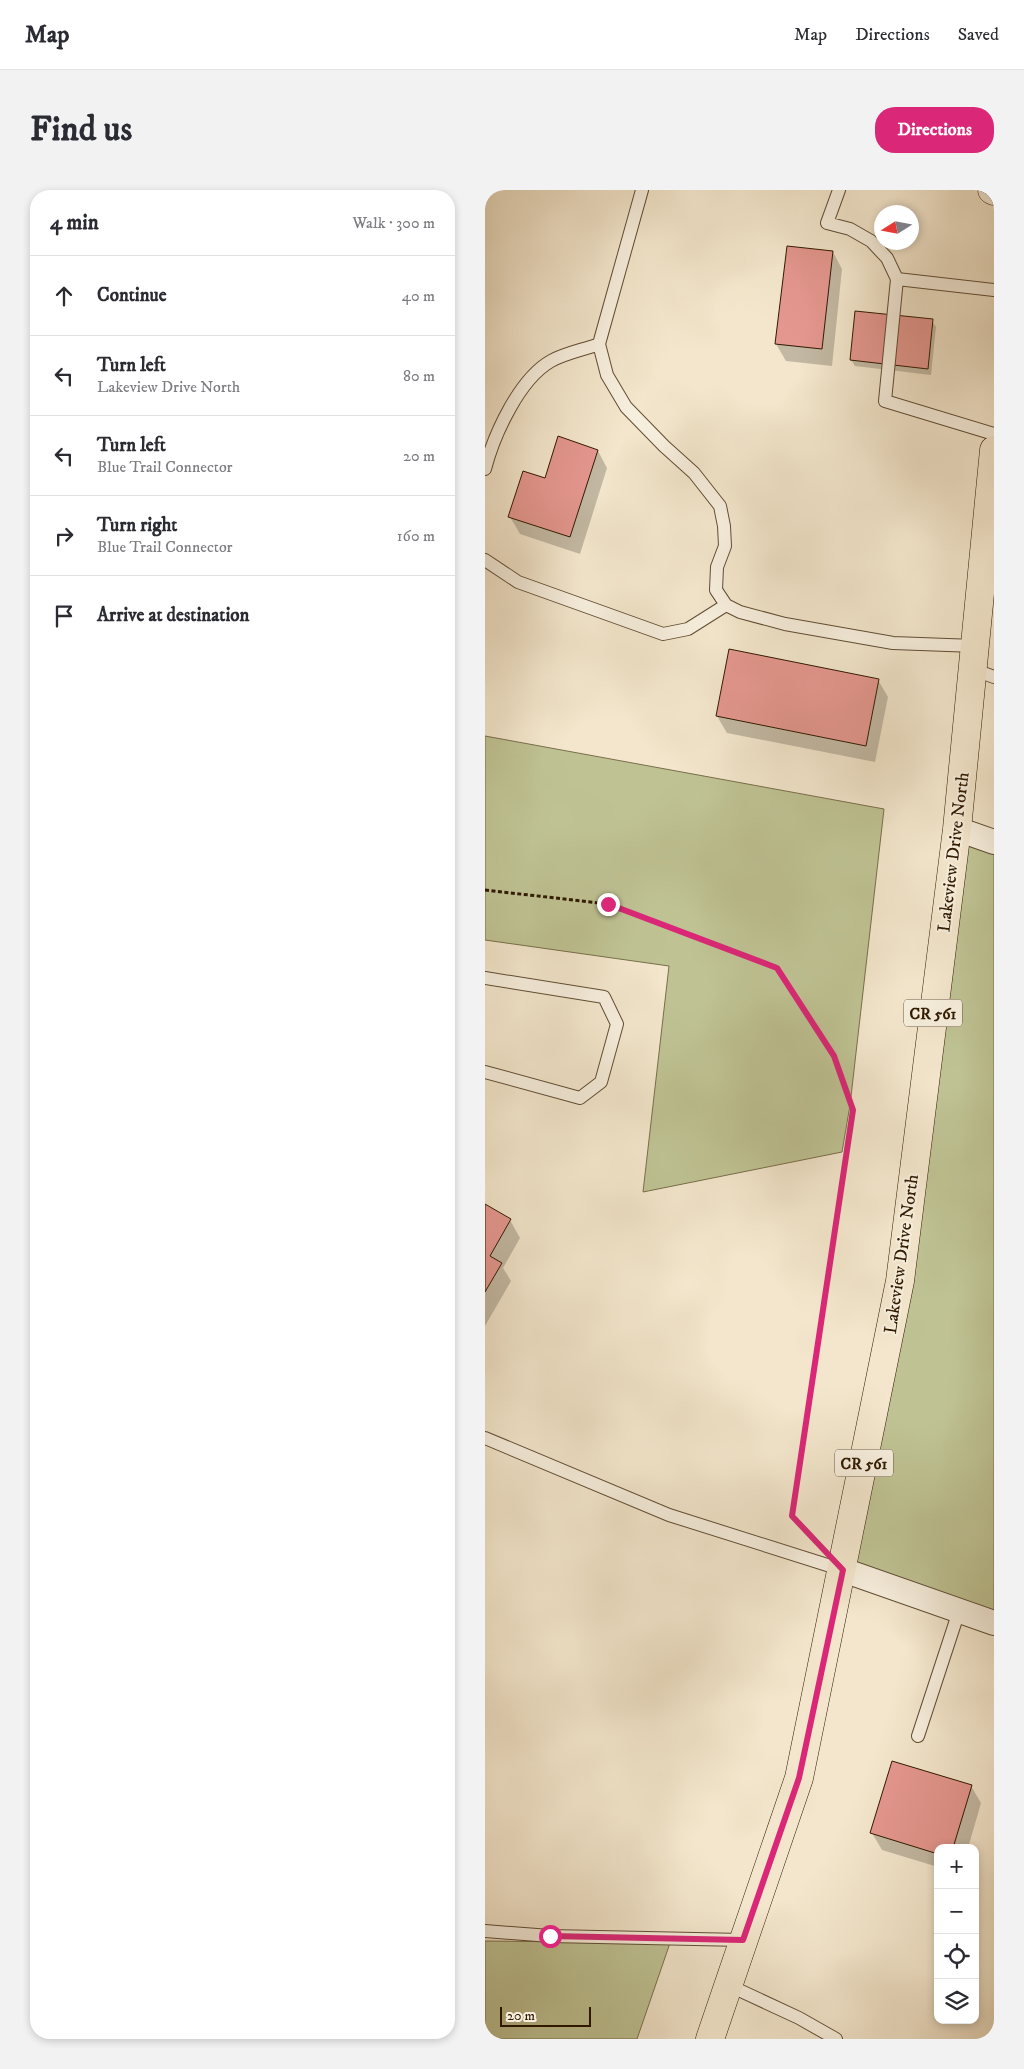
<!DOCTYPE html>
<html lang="en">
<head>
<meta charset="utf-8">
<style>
	:root { --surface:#fff; --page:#f2f2f3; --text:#2b2b33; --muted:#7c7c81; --line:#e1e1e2; --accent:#db2777 }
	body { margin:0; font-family:"IM FELL DW Pica",serif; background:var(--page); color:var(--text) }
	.controls { position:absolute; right:15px; bottom:15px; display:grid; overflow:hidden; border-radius:10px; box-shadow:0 2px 8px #0003 }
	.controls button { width:45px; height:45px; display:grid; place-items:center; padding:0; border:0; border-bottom:1px solid var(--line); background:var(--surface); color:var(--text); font:25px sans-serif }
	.compass { position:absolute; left:389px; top:15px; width:45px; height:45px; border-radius:50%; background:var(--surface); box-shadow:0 2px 8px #0003; rotate:259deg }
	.scale { position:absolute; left:15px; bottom:12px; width:91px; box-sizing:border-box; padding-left:5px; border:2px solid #301900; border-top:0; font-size:14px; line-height:18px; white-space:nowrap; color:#301900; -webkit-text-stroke:4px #f7efde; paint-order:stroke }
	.stop { position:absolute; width:15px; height:15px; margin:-11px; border:4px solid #db2777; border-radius:50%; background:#fff }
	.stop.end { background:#db2777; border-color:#fff; box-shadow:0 1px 5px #0008 }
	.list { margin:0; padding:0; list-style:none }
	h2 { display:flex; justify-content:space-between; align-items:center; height:65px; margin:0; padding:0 20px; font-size:21px }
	h2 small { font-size:16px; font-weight:400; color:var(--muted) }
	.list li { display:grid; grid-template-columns:32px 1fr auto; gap:15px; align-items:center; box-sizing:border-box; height:80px; padding:0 20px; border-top:1px solid var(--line) }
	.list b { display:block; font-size:19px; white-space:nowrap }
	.list p { margin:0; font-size:16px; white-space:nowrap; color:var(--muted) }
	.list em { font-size:16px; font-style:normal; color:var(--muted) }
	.icon { flex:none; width:28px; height:28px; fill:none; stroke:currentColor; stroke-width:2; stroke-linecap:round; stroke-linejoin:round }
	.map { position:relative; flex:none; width:509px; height:1849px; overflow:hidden; border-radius:20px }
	header { display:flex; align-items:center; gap:30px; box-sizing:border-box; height:70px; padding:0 25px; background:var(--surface); border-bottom:1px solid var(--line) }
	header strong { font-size:24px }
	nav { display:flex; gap:28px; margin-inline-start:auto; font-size:18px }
	.intro { display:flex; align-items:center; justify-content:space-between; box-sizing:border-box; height:120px; padding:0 30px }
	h1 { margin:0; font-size:35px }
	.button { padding:12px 22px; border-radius:20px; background:var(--accent); color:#fff; font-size:18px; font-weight:700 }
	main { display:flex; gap:30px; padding:0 30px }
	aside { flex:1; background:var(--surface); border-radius:20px; box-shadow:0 2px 8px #0003 }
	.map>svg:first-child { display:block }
	.green { fill:#bfc394; stroke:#786e4a }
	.shadow { fill:#0003 }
	.building { fill:#e4978f; stroke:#301900 }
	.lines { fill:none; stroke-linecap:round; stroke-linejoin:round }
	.service-casing { stroke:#614c33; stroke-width:14 }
	.minor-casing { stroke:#614c33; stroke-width:26 }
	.secondary-casing { stroke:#301900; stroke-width:29 }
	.primary-casing { stroke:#301900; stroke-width:29 }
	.path { stroke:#301900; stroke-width:3; stroke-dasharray:4 2.5; stroke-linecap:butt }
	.service { stroke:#f7efde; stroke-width:12 }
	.minor { stroke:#f7efde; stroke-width:24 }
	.secondary { stroke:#f7efde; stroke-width:28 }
	.primary { stroke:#f3e6cc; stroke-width:28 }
	.route { stroke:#db2777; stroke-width:6 }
	.labels { text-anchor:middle; stroke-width:4; stroke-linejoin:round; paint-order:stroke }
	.shield { fill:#f7efde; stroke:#6c5943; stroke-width:1 }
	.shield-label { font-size:16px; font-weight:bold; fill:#301900 }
	.street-label { font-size:18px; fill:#301900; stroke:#f7efde }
</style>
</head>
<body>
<header>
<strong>Map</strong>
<nav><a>Map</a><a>Directions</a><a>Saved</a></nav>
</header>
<div class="intro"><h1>Find us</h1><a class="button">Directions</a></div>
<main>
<aside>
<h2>4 min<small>Walk · 300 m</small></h2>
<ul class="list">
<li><svg class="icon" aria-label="ahead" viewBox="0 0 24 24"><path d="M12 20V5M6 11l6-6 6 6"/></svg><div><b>Continue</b></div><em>40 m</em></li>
<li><svg class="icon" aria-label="left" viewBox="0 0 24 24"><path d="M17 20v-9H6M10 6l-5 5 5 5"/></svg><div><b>Turn left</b><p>Lakeview Drive North</p></div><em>80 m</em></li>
<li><svg class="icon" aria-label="left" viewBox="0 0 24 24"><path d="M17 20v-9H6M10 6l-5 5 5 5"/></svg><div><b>Turn left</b><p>Blue Trail Connector</p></div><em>20 m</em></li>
<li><svg class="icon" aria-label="right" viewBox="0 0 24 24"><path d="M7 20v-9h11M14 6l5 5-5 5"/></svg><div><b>Turn right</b><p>Blue Trail Connector</p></div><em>160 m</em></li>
<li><svg class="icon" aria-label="arrive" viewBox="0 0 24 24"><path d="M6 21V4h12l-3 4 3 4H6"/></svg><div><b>Arrive at destination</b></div></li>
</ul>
</aside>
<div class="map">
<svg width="509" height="1849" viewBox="0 0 509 1849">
	<rect width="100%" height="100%" fill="#f3e6cc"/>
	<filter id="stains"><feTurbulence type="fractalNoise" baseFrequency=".004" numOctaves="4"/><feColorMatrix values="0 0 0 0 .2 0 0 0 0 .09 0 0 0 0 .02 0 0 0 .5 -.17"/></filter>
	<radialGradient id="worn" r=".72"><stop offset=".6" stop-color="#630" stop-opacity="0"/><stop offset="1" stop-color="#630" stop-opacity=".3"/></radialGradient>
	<!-- green -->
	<path class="green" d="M0,546L399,619L365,915L357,962L158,1002L184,776L0,750Z
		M472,639L509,656V1433L358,1380Z
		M0,1751L185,1753L152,1849H0Z"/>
	<!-- shadow -->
	<path class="shadow" d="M348,62L357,79L347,176L301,171L291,154Z
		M447,131L451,137L446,185L370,176L366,170Z
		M113,261L122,278L95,364L35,344L25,327L60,289Z
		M393,490L403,507L390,572L242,543L232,526Z
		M0,1015L25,1030L35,1048L18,1078L26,1091L0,1136Z
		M486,1596L496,1613L483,1658H453V1677L397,1660L387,1643Z"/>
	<!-- building -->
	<path class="building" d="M302,56L348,61L337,159L290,154Z
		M370,121L448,129L443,179L365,170Z
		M73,246L113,260L85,347L23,327L38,281L60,288Z
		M244,459L394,489L381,556L231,526Z
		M0,1014L26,1029L5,1066L17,1073L0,1102Z
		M407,1571L487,1595L468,1658H453V1664L385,1643Z"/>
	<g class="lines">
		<defs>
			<path id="service" d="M157,0L114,154L122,185L141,217L179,256L209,283L235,316L239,336L240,356L232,377L231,400L241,415L255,422L300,434L408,453L490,456
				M354,0L342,33L365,39L386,51L402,68L412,89L400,211L509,244
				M412,89L509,100
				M0,279C9,245 34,189 66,171C80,163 98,160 114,154
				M0,370L33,392L178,444L203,439L241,415
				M487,479L509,487
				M0,788L119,807L132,834L116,892L95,908L0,882
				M0,1248L184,1325L358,1380
				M433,1546L474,1421
				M0,1741L65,1746L258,1750
				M243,1795L314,1828L351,1849"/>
			<path id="minor" d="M472,639L509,652
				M358,1380L509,1433"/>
			<path id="secondary" d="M507,0L509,1"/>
			<path id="primary" d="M225,1849L314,1588L415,1091L472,639L509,260"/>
		</defs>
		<!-- service casing -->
		<use href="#service" class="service-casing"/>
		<!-- minor casing -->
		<use href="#minor" class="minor-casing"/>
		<!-- secondary casing -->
		<use href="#secondary" class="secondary-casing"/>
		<!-- primary casing -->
		<use href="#primary" class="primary-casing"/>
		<!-- path -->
		<path class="path" d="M0,700L123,714L291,778L349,866L368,920L307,1327L325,1346"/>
		<!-- service -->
		<use href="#service" class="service"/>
		<!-- minor -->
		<use href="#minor" class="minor"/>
		<!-- secondary -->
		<use href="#secondary" class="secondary"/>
		<!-- primary -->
		<use href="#primary" class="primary"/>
	</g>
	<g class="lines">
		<!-- route -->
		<path class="route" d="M65,1746L258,1750L314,1588L358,1380L307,1326L368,920L349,866L292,778L123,714"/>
	</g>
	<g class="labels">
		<!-- shield labels -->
		<g class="shield">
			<rect x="419" y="809.5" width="58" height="27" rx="4"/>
			<rect x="350" y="1259.5" width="58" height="27" rx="4"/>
		</g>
		<g class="shield-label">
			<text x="448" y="829">CR 561</text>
			<text x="379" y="1279">CR 561</text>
		</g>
		<!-- street labels -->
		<g class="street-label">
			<text transform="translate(468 662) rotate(-83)" y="6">Lakeview Drive North</text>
			<text transform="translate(416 1064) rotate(-82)" y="6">Lakeview Drive North</text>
		</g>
	</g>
	<rect width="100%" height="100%" filter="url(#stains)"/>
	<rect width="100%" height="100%" fill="url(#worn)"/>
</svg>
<div class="controls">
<button>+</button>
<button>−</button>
<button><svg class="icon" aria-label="locate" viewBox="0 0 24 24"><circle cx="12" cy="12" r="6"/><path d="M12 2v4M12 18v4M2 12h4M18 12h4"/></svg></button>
<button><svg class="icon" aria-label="layers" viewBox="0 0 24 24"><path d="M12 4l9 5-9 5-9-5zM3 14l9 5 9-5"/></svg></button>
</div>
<svg class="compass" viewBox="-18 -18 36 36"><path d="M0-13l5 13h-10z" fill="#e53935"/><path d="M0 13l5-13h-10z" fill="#7c7c81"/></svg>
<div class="scale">20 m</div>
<div class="stop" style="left:65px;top:1746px"></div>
<div class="stop end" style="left:123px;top:714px"></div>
</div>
</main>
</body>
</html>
